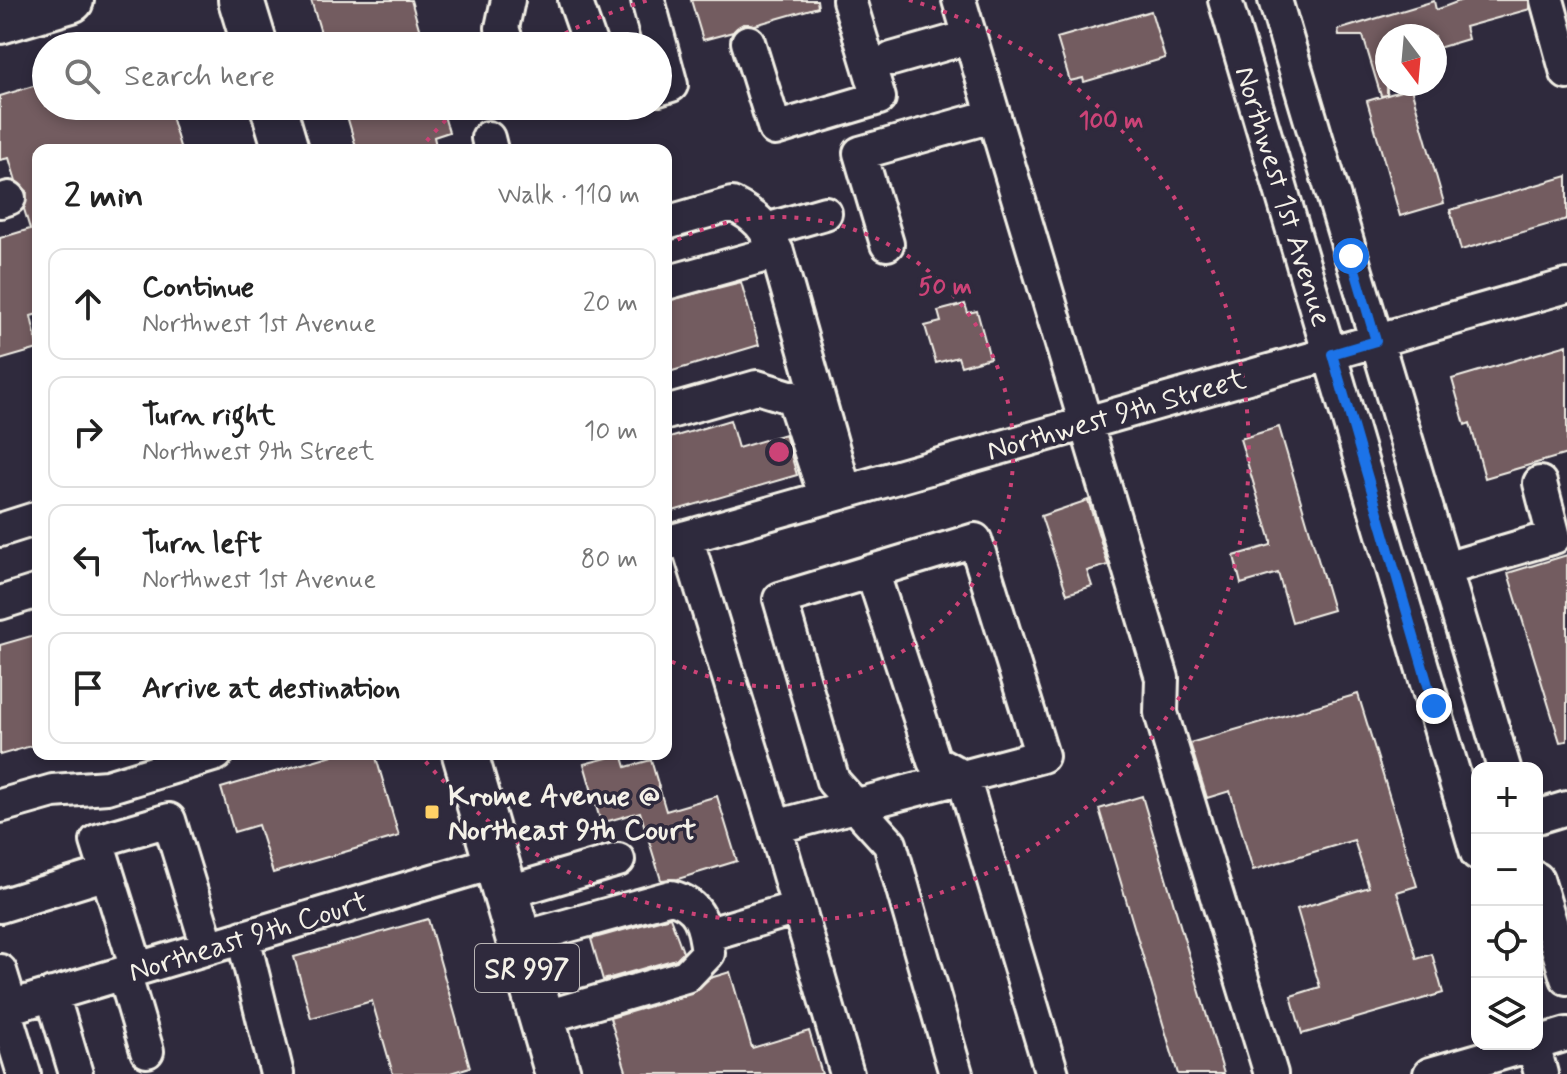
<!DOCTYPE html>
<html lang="en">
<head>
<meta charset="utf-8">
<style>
	:root { --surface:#fff; --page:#f6f6f6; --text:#222; --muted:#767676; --line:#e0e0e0 }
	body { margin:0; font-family:Mynerve,sans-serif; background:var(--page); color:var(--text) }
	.controls { position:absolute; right:24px; bottom:24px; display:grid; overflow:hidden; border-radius:16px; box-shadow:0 4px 12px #0003 }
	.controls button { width:72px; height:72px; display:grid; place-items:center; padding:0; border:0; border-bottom:2px solid var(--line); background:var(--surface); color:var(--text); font:40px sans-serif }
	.compass { position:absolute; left:1375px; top:24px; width:72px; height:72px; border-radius:50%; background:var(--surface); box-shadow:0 4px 12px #0003; rotate:164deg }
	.stop { position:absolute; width:24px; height:24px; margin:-18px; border:6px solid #1a73e8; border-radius:50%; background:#fff }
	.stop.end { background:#1a73e8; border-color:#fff; box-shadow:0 2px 8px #0008 }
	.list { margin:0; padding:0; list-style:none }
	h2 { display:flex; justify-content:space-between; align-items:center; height:104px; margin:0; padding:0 32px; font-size:34px }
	h2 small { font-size:26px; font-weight:400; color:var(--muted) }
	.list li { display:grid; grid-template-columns:52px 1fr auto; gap:24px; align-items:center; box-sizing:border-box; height:112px; margin:0 16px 16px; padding:0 16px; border:2px solid var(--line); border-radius:16px }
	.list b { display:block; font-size:30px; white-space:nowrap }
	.list p { margin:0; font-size:26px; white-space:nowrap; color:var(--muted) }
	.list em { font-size:26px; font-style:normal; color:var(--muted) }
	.icon { flex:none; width:44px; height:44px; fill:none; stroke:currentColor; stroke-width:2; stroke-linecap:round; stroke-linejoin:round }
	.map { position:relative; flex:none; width:1567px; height:1074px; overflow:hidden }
	.search { position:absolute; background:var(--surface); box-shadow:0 4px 12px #0003; left:32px; top:32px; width:640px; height:88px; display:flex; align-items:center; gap:20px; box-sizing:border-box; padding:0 28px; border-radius:44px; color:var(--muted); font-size:30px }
	.panel { position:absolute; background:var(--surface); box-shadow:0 4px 12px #0003; left:32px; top:144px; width:640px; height:616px; border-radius:16px }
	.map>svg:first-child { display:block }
	.building { fill:#735c61; stroke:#f4f1e8; stroke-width:2 }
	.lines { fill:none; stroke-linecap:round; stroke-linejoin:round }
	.minor-casing { stroke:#f4f1e8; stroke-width:38 }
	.highway-casing { stroke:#f4f1e8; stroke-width:50 }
	.minor { stroke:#2f2a3d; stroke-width:32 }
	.highway { stroke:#2f2a3d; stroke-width:44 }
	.route { stroke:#1a73e8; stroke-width:10 }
	.ring { fill:none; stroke:#cc4377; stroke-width:4; stroke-dasharray:4 8 }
	.poi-dot { fill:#ffd166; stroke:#2f2a3d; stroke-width:3 }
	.labels { text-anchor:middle; stroke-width:7; stroke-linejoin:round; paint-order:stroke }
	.shield { fill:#2f2a3d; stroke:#b9b5b5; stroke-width:2 }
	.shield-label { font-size:28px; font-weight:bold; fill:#f4f1e8 }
	.street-label { font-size:30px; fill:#f4f1e8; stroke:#2f2a3d }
	.poi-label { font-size:30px; font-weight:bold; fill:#f4f1e8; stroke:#2f2a3d; text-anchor:start }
	.centre { fill:#cc4377; stroke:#2f2a3d; stroke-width:4 }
	.ring-label { font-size:24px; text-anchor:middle; font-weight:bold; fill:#cc4377; stroke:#2f2a3d; stroke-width:7; stroke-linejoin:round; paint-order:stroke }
</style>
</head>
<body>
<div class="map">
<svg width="1567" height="1074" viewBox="0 0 1567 1074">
	<rect width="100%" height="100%" fill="#2f2a3d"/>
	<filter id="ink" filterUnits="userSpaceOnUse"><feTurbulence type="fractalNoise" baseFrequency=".0125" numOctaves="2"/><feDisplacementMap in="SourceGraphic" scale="16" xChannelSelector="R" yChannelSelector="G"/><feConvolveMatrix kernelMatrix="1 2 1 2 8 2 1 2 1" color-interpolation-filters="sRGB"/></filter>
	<g filter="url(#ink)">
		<!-- building -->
		<path class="building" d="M311,0H411L424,46H325Z
			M691,0H817L818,7L755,25L743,24L733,32L703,40Z
			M1462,0H1529L1530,9L1465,27L1468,39L1435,49V36H1387V95L1381,96L1363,36H1339L1338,30L1434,1L1436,10Z
			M1151,11L1165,58L1084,82L1083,78L1070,81L1057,38Z
			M46,82V106H168L181,150H38V314L31,316L38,349L0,360V238L30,229L24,209L27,191L16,181L9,158L0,160V96Z
			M1411,88L1444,203L1400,216L1367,101Z
			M344,106H441L449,132L434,137L437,150H357Z
			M1567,176V219L1461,250L1450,210Z
			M741,282L759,345L666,373V301Z
			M965,304L968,313L977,311L990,358L961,366L958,357L936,363L925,326L941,322L938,311Z
			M1567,345V454L1485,478L1470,423L1465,425L1452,379Z
			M730,420L738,448L785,434L797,475L666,513V439Z
			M1279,427L1333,610L1292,622L1278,573L1241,584L1234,556L1271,545V541L1240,439Z
			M1088,500L1108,565L1087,571L1092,586L1067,594L1041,516Z
			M1567,555V741L1560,742L1508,573Z
			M38,634V744L0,755V645Z
			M1358,694L1417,886L1397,892L1417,959L1432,954L1443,993L1302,1034L1291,996L1320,987L1297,909L1369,887L1354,840L1253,870L1230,791L1207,798L1190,743Z
			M336,754H375L399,836L273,873L258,825L234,832L221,788Z
			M622,754L626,767L651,760L666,811L717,796L737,861L678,879L661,880L640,812L601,823L584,764Z
			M1142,796L1224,1074H1178L1099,809Z
			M670,917L683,952L676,959L603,980L591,939Z
			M428,919L470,1067L447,1074H393L372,1001L311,1018L294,957Z
			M730,972L752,1048L809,1031L822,1074H627L610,1018L691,994L710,978Z"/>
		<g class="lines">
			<defs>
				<path id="minor" d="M575,0L591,46
					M648,0L671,85L658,89
					M959,0L1162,678L1161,713L1271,1074
					M1225,0L1477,853
					M1275,0L1504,768
					M1547,0L1567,73
					M748,42L775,129L879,98L849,0
					M508,46L502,28L508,0
					M892,59L969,37
					M488,138L491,150
					M0,201L9,198
					M666,223L732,204C759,218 764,225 777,252L845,492
					M766,230L825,213
					M887,244L860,153L992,116
					M666,283L777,252
					M666,413L757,387L793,398L822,486
					M0,530L38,518
					M686,537L775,827
					M666,543L1567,286
					M1445,569L1554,537L1540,483
					M872,571L934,761L963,777L1052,1074
					M0,603L38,591
					M0,806L53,791L107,787L216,754
					M1537,817L1567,808
					M107,873L97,841L169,820L208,947
					M1537,879L1567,978
					M505,893L618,860
					M0,906L107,873L137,969
					M706,935L797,908
					M243,937L277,1074
					M519,939L671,897C700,904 705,925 708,953L686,976L542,1018
					M0,971L11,1007
					M124,973L147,1051
					M52,994L76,1074
					M4,1009L24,1074
					M0,1010L496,862
					M1537,1043L1567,1034
					M1533,1044L1541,1074
					M847,1074L775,827L1042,756L975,540L780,599L833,781L890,844L956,1074
					M1430,1074L1534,1044"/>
				<path id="highway" d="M241,0L255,46
					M0,21L71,0
					M273,106L286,150
					M465,754L558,1074"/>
			</defs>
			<!-- minor casing -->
			<use href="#minor" class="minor-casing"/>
			<!-- highway casing -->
			<use href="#highway" class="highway-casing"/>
			<!-- minor -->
			<use href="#minor" class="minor"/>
			<!-- highway -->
			<use href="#highway" class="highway"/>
		</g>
	</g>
	<g class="lines" filter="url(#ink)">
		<!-- route -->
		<path class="route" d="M1351,256L1376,341L1332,354L1434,706"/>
	</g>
	<!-- distance rings -->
	<g class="ring">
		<path d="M667 245A235 235 0 1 1 667 659"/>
		<path d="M419 150A470 470 0 0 1 458 108M544 45A470 470 0 0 1 649 0M909 0A470 470 0 1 1 419 754"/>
	</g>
	<!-- markers -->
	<rect class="poi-dot" x="424" y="804" width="16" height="16" rx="4"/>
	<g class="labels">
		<!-- shield labels -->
		<rect class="shield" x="475" y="944" width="104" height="48" rx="6"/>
		<g class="shield-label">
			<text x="527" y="978">SR 997</text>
		</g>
		<!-- street labels -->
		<g class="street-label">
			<text transform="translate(1284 196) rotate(73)" y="10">Northwest 1st Avenue</text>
			<text transform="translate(1116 414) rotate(-16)" y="10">Northwest 9th Street</text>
			<text transform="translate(248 936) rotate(-17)" y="10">Northeast 9th Court</text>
		</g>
		<!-- poi labels -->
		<g class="poi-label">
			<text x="448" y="805">Krome Avenue @<tspan x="448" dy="34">Northeast 9th Court</tspan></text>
		</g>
	</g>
	<circle cx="779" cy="452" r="12" class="centre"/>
	<g class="ring-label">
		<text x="1111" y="128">100 m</text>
		<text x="945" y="294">50 m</text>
	</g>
</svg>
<div class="controls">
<button>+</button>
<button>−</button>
<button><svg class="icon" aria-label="locate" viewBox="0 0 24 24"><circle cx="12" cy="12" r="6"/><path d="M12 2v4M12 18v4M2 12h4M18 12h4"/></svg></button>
<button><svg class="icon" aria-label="layers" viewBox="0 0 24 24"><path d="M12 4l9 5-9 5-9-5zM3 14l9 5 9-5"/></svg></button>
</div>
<svg class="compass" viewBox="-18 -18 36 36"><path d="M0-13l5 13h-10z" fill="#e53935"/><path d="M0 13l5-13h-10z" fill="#767676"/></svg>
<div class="stop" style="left:1351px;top:256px"></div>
<div class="stop end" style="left:1434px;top:706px"></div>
<div class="search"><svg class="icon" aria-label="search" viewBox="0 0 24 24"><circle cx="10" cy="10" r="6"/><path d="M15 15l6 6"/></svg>Search here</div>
<section class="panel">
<h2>2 min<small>Walk · 110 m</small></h2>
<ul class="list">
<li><svg class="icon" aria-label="ahead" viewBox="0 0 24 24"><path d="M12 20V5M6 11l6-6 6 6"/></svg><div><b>Continue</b><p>Northwest 1st Avenue</p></div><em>20 m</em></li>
<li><svg class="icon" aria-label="right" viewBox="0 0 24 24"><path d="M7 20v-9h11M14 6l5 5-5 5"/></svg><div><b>Turn right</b><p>Northwest 9th Street</p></div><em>10 m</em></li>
<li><svg class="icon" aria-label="left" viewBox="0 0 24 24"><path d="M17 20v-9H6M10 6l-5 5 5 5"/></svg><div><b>Turn left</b><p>Northwest 1st Avenue</p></div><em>80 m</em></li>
<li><svg class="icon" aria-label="arrive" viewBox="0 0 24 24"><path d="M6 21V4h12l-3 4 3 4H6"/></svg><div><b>Arrive at destination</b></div></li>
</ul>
</section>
</div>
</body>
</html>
